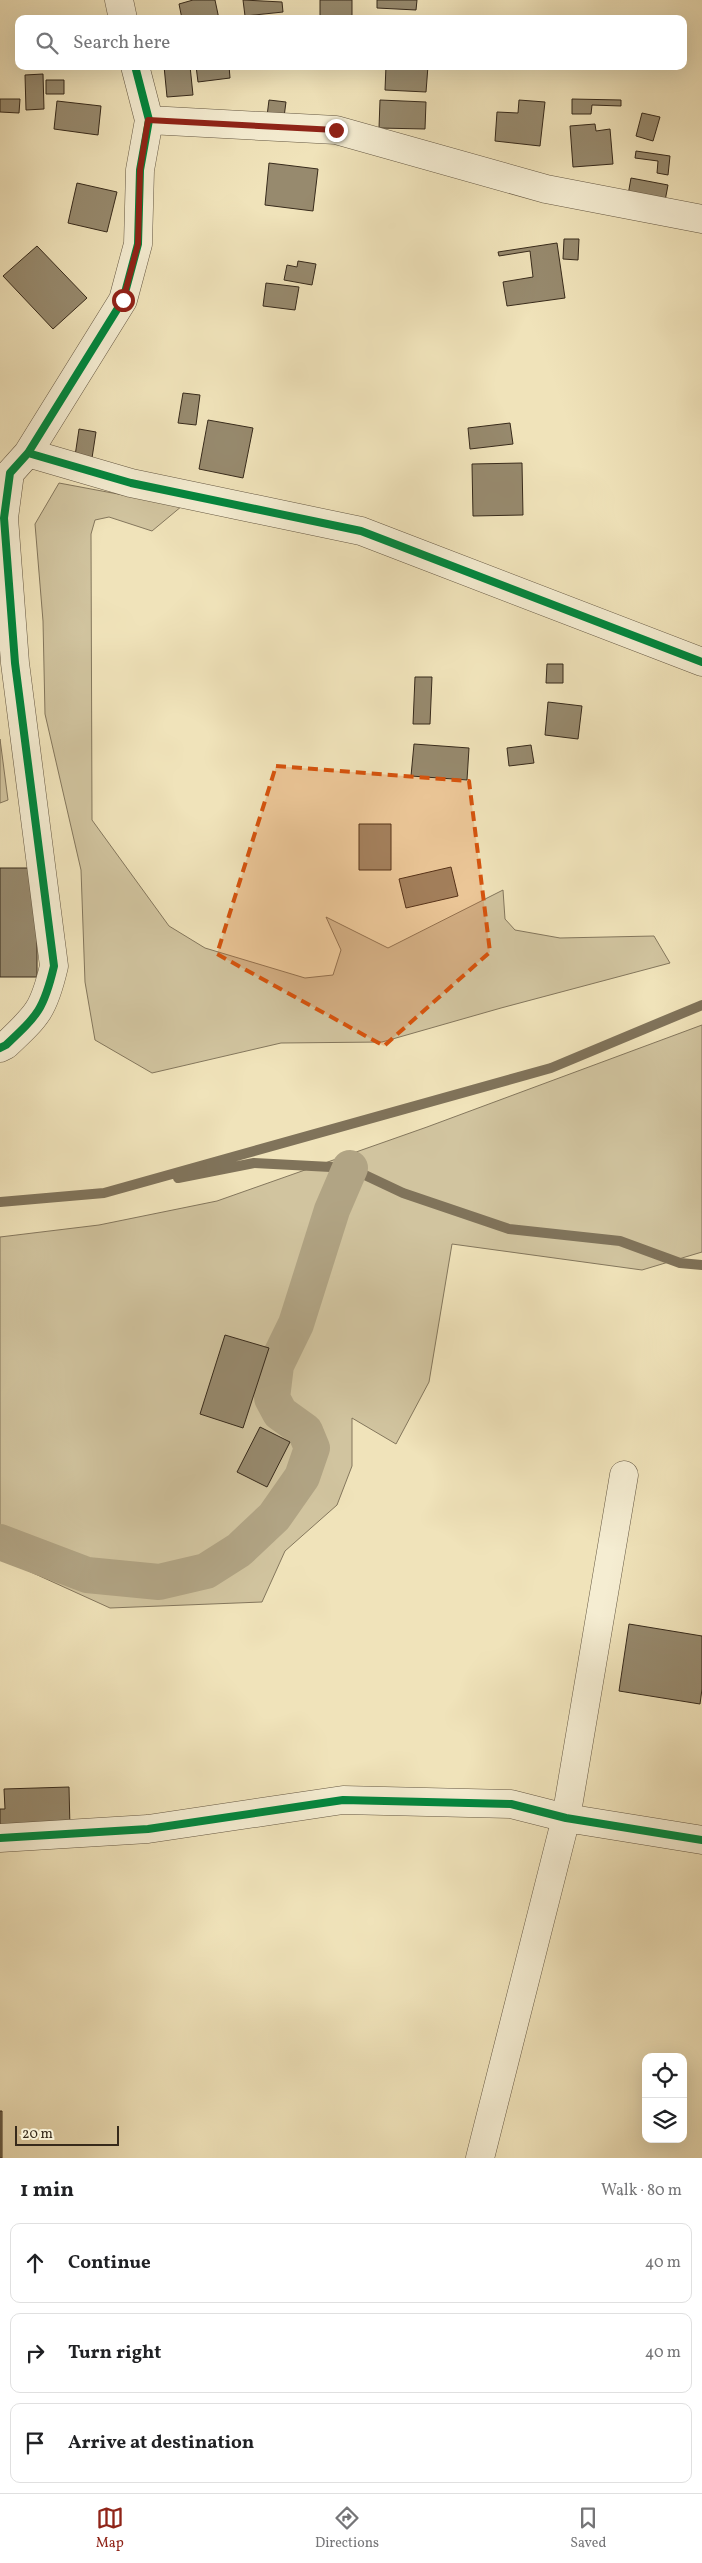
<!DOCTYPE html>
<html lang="en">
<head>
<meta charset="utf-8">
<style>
	:root { --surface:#fff; --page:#f6f6f6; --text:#202124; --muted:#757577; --line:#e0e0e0; --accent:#8f2418 }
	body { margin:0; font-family:Vollkorn,serif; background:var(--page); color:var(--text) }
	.controls { position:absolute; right:15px; bottom:15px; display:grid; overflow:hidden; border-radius:10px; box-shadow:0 5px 20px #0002 }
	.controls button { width:45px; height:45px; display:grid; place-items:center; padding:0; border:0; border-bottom:1px solid var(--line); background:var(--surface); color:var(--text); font:25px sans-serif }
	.scale { position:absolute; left:15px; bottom:12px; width:104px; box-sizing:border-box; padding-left:5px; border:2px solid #372a1b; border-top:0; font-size:14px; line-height:18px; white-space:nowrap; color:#372a1b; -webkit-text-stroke:4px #f5edd2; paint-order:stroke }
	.stop { position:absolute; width:15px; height:15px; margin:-11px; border:4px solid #8f2418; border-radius:50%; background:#fff }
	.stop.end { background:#8f2418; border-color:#fff; box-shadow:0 1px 5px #0008 }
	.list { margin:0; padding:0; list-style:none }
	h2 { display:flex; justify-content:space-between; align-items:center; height:65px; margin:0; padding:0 20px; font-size:21px }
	h2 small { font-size:16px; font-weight:400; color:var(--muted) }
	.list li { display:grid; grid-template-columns:32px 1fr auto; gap:15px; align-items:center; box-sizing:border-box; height:80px; margin:0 10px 10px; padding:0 10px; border:1px solid var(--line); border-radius:10px }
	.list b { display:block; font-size:19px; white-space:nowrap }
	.list em { font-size:16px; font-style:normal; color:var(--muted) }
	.icon { flex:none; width:28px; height:28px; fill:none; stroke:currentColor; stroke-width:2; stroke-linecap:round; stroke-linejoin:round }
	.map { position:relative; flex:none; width:702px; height:2158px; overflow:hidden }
	.search { position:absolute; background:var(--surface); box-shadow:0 5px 20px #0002; left:15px; right:15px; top:15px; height:55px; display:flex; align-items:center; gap:12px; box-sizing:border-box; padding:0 18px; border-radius:10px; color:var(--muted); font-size:19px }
	.sheet { height:335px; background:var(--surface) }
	nav { display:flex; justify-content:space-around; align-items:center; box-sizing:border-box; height:70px; border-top:1px solid var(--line); background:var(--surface); font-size:14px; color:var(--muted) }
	nav a { display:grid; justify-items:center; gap:2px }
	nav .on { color:var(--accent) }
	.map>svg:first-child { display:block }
	.green { fill:#d1c49f; stroke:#84775d }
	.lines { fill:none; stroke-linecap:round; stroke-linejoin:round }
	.stream { stroke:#80735a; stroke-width:10 }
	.canal { stroke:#b1a484; stroke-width:36 }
	.building { fill:#978a6e; stroke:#372a1b }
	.street-casing { stroke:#655843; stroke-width:29 }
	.street { stroke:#f5edd2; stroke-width:28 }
	.cycleway-casing { stroke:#f5edd2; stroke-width:11 }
	.cycleway { stroke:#00873e; stroke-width:8 }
	.route { stroke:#8f2418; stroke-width:6 }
	.marked { fill:#d6540e; fill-opacity:0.2; stroke:#d6540e; stroke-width:4; stroke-dasharray:10 6; stroke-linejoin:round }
</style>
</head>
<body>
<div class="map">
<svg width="702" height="2158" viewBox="0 0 702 2158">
	<rect width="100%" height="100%" fill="#f0e3ba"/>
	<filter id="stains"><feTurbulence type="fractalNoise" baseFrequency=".004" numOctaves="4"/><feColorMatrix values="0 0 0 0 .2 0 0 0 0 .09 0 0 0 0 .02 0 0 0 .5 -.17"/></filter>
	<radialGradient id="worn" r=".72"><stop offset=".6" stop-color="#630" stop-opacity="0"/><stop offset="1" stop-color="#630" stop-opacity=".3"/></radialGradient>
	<!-- green -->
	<path class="green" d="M59,483L182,506L152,531L109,517L95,520L91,534L92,820L169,926L205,948L305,978L333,975L341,950L326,917L388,948L503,890L505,919L515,930L560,938L654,936L670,963L501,1008L382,1042L281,1043L152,1073L95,1040L85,982L81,870L45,714L43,621L35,524Z
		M0,739L8,800L0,803Z
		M702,1025V1252L642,1270L452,1244L429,1382L396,1444L352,1418V1466L337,1505L285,1551L262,1602L110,1608L0,1558V1237L99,1225L217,1201L427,1127Z"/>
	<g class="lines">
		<!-- stream -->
		<path class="stream" d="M178,1178L254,1163L350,1168L403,1193L509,1229L620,1241L680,1263L702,1265
			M0,1202L104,1193L551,1068L702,1005"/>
		<!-- canal -->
		<path class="canal" d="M0,1542L87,1575L159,1582L206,1571L239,1550L274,1517L302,1477L312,1448L305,1431L280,1413L272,1398L276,1365L296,1324L332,1210L350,1168"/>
	</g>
	<!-- building -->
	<path class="building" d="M193,0H215L219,19H182L179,4Z
		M243,0L282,2L283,12L245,16Z
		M320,0H352V19H320Z
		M377,0H417L416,10L377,8Z
		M164,66H190L193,95L167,97Z
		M196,66H229L230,78L198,82Z
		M386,66H428L426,92L385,90Z
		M43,74L44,109L26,110L25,75Z
		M46,80H64V94H46Z
		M0,99H20L19,113L0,112Z
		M572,99L621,100V106L592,105L591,114H572Z
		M269,100L286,102L284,117L267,116Z
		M380,100L426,102L425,129L379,128Z
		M519,100L545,102L540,146L495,141L497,112L518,113Z
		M57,101L101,106L98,135L54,129Z
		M642,113L660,117L653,141L636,136Z
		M595,124L596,131L610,129L613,164L573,167L570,126Z
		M636,151L670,156L668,175L657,173L658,161L635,158Z
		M269,163L318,169L313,211L265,205Z
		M631,178L668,185L665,201L628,195Z
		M77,183L117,192L107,232L68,223Z
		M564,239H579L578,260L563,259Z
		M557,243L565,298L507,306L503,282L533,277L530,251L499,256L498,252Z
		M37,246L87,298L53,329L3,276Z
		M298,261L316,264L312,285L284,280L287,265L297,267Z
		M266,283L299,287L295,310L263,306Z
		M183,393L200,395L196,425L178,423Z
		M208,420L253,428L243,478L199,469Z
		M510,423L513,444L470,449L468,428Z
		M79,429L96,432L92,458L75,456Z
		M522,463L523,515L473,516L472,464Z
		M547,664H563V683H546Z
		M415,677H432L430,724H413Z
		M548,702L582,706L578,739L545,735Z
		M414,744L469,748L467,780L411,776Z
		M531,745L534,763L509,766L507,748Z
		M359,824H391V870H359Z
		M451,867L458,896L406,908L399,879Z
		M0,868H37V977H0Z
		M225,1335L269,1348L243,1428L200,1414Z
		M260,1427L290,1442L267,1487L237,1472Z
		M629,1624L702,1636V1689L700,1704L619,1691Z
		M69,1787L70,1829L0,1831V1809H5L4,1789Z
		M0,2111H2V2158H0Z"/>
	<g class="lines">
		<defs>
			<path id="street" d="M119,0L123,19
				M149,120L336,130L546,189L702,219
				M28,453L131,483L361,531L702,662
				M0,1048L6,1045C38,1015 44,1009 54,966L15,663L4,518L10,473L28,453L123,300L138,244L140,170L149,120L135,66
				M0,1838L148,1829L343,1800L511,1804L566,1818L702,1840
				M480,2158L566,1818L624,1475"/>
		</defs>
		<!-- street casing -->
		<use href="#street" class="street-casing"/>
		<!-- street -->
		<use href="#street" class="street"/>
		<defs>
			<path id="cycleway" d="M28,453L131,483L361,531L702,662
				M0,1048L6,1045C38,1015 44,1009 54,966L15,663L4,518L10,473L28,453L123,300L138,244L140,170L149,120L135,66
				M0,1838L148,1829L343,1800L511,1804L566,1818L702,1840"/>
		</defs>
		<!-- cycleway casing -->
		<use href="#cycleway" class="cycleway-casing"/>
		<!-- cycleway -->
		<use href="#cycleway" class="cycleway"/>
	</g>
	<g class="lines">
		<!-- route -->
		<path class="route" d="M123,300L138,244L140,170L148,120L336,130"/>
	</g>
	<!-- marked area -->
	<path class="marked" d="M276,766L469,781L490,952L384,1046L217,954Z"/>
	<rect width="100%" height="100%" filter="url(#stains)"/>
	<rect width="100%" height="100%" fill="url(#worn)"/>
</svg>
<div class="controls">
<button><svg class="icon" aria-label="locate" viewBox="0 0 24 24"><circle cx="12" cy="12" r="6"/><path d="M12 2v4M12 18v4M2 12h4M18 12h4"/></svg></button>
<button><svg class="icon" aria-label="layers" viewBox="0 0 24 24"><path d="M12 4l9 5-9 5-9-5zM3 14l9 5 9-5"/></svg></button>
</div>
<div class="scale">20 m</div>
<div class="stop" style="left:123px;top:300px"></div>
<div class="stop end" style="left:336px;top:130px"></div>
<div class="search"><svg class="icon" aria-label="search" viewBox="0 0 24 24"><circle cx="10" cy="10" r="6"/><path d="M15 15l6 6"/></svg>Search here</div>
</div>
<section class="sheet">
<h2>1 min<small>Walk · 80 m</small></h2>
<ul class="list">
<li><svg class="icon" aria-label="ahead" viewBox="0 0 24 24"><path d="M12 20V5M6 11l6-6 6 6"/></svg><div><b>Continue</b></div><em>40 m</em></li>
<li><svg class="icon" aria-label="right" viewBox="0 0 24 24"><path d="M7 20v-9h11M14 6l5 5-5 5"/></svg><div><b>Turn right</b></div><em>40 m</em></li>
<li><svg class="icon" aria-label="arrive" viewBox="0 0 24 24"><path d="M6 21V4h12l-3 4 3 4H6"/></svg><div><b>Arrive at destination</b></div></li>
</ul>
</section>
<nav>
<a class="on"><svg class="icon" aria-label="map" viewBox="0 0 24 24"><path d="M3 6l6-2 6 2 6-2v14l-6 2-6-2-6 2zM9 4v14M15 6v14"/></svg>Map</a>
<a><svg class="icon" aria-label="directions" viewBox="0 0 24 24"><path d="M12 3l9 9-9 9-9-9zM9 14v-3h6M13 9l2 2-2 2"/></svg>Directions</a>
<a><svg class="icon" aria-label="saved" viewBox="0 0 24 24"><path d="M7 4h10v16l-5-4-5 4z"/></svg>Saved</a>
</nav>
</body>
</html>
